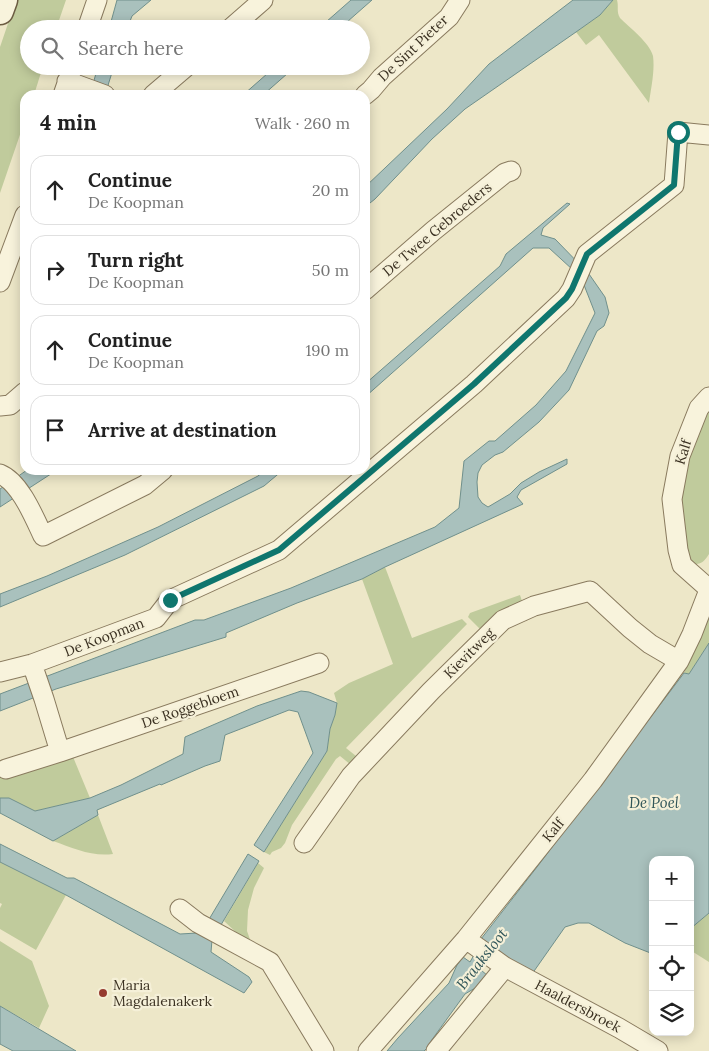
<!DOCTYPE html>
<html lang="en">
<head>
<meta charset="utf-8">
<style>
	:root { --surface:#fff; --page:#f2f2f2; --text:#222; --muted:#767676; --line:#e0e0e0 }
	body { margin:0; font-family:Lora,serif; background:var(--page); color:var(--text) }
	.controls { position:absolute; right:15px; bottom:15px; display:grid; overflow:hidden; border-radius:10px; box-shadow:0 2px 12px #0003 }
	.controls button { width:45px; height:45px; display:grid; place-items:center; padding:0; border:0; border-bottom:1px solid var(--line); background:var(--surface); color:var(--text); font:25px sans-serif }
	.stop { position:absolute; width:15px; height:15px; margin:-11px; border:4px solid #0f766e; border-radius:50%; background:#fff }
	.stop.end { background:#0f766e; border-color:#fff; box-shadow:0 1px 5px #0008 }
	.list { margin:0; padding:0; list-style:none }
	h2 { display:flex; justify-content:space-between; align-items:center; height:65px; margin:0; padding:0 20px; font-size:21px }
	h2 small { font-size:16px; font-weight:400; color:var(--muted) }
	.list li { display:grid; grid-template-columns:32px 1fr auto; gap:15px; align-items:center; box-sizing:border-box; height:70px; margin:0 10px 10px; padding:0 10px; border:1px solid var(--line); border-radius:15px }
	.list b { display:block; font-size:19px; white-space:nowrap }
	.list p { margin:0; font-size:16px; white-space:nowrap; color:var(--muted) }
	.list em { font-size:16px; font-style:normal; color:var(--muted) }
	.icon { flex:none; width:28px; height:28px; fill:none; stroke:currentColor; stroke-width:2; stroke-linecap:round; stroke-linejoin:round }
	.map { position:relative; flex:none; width:709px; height:1051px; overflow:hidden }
	.search { position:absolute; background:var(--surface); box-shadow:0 2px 12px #0003; left:20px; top:20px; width:350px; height:55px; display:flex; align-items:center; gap:12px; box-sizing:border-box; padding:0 18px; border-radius:28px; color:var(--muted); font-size:19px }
	.panel { position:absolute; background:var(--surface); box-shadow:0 2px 12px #0003; left:20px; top:90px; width:350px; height:385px; border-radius:15px }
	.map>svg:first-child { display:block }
	.green { fill:#c0cb9c }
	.water { fill:#a9c1bd; stroke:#70908c }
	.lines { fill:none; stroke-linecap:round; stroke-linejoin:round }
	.street-casing { stroke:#897a5e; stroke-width:21 }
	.secondary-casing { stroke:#6b5b41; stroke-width:29 }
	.street { stroke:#f8f3dc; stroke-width:19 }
	.secondary { stroke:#f8f3dc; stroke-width:26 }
	.route { stroke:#0f766e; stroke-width:6 }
	.poi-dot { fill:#963c30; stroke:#f5f0d8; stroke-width:2 }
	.labels { text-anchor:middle; stroke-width:4.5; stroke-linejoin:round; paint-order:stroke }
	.street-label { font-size:14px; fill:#3a3021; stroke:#f5f0d8 }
	.poi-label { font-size:14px; fill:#3a3021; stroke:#f5f0d8; text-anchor:start }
	.water-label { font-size:15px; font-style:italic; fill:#315659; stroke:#f5f0d8 }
</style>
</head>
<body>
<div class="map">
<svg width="709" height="1051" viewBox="0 0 709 1051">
	<rect width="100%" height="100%" fill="#ede7c8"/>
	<!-- green -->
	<path class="green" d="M16,0H66L56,29H29V66H43L34,95H25V120L0,193V47Z
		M613,0H617C619,7 616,11 620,18C629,27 650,43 653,56C655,71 651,88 649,103L599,35L586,45L576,32L600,15Z
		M709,409V554C704,562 701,565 691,564L683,545L681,519L682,495L684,470L698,428Z
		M385,567L412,638L462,619L467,624L346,748L356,756L351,765L340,756L336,759L292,825L285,843L281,848L272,852L270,855L264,852L327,751L330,729L335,715L337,703L334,693L349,683L393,664L362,579Z
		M520,595L523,604L496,615L480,629L468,617L470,613Z
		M709,612V643L689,674L684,673Z
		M71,752L90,798L35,811L9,798H0V774Z
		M98,815L113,854C92,857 73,848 53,841Z
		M0,862L66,895L36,950L0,929V908L2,904L0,903Z
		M258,863L264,868L254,888L248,910L247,931L253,948L224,921Z
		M709,913V962L690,950V929Z
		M0,941L32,961L49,1006L39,1028L0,1006Z"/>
	<!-- water -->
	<path class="water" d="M117,0H151L132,16L127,29H109Z
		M351,0H372L339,29H318Z
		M573,0H613L600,15L576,32L465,109L432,139L375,199L365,207V187L447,109L489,64Z
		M98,66H114L105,95H90Z
		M276,66H296L263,95H243Z
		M567,203L570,204L543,228L541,235L555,239L589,274L605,297L609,313L604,326L597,331L569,390L539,422L503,452L495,455L482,465L478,473L477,482L478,497L482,503L488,507L510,494L521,483L539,472L567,459V464L521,490L517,497L523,504L385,567L362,579L297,603L226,633V637L56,689L0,711V694L195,620H204L291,588L435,527L459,508L464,461L489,441H495L536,405L566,371L595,313L584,285L573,270L549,248H533L365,397V384L500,266L506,254Z
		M27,470H57L0,507V489Z
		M265,470H283L264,486L125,555L0,607V594L47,576L158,527L258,476Z
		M709,643V913L690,929V860H653V954L625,943L589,923H578L565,927L532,974L486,964L481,970L488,976L482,984L465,994L431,1041L435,1046L432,1051L427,1048L424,1051H387L398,1038L449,983L457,965L463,957L470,962L474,955L481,939L537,867L678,681L684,673L689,674Z
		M301,691L309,692L337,703L335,715L330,729L327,751L264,852L254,845L313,753L298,712L289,710L225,735L220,761L205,766L161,785L160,784L97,810L98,815L53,841L0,813V798H9L35,811L90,798L121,785L183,754L185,737L257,706Z
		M0,844L67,878H74L180,934L197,933L208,921L248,854L259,861L212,940L211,952L249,977L252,982L244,993L66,895L0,862Z
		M0,1006L76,1051H13L0,1044Z"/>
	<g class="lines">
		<defs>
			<path id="street" d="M87,29L97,0
				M230,29L263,0
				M67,81L105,95
				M63,95L73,66
				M153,95L187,66
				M365,95L371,90L382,77L449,17L460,0
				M0,282L25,215
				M365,290L433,231L505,173L511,171
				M709,397L699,408L680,456L672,499L678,550L682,565L709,589
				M0,406L10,405L25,392
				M0,474C20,482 34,517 43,536L145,485L163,470
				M32,664L44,699L60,752L319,663
				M0,672L32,664L156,618L170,600L279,550L474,384L566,298L572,289L587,254L674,185L678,132L709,135
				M6,769L60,752
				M304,843L351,776L431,691L503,620L534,606L590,591L630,628L650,644L679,661
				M180,909L198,923L270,962L324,1051
				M466,939L505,967L619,1028L658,1051
				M368,1051L466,939L593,780L679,661L692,634L709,590
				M436,1051L505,967"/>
			<path id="secondary" d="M0,11L4,0"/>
		</defs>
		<!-- street casing -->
		<use href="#street" class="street-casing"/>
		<!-- secondary casing -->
		<use href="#secondary" class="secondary-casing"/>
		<!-- street -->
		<use href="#street" class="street"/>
		<!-- secondary -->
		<use href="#secondary" class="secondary"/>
	</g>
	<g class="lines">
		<!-- route -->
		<path class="route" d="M170,600L279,550L474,384L566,298L572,289L587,254L674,185L678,132"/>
	</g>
	<!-- markers -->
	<circle class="poi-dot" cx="103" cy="993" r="5"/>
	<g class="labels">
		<!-- street labels -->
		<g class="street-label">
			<text transform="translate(413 48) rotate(-43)" y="5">De Sint Pieter</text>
			<text transform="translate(437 229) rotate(-40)" y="5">De Twee Gebroeders</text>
			<text transform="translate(683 452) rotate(-73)" y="5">Kalf</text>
			<text transform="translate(104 637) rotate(-21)" y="5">De Koopman</text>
			<text transform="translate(469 653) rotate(-45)" y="5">Kievitweg</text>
			<text transform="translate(190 707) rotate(-19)" y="5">De Roggebloem</text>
			<text transform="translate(553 830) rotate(-51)" y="5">Kalf</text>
			<text transform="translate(578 1006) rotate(28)" y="5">Haaldersbroek</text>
		</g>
		<!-- poi labels -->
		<g class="poi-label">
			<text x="113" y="990">Maria<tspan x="113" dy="16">Magdalenakerk</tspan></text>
		</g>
		<!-- water labels -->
		<g class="water-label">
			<text x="654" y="808">De Poel</text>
			<text transform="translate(482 959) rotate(-52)" y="5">Braaksloot</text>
		</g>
	</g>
</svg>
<div class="controls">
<button>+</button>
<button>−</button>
<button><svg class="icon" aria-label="locate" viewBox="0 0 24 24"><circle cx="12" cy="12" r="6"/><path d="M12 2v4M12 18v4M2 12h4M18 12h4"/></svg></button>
<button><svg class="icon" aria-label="layers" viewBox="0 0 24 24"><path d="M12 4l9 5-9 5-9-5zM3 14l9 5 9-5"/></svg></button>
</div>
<div class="stop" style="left:678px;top:132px"></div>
<div class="stop end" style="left:170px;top:600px"></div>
<div class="search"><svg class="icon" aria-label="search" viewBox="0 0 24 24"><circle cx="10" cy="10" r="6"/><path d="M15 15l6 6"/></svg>Search here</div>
<section class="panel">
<h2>4 min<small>Walk · 260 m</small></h2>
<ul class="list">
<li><svg class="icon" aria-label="ahead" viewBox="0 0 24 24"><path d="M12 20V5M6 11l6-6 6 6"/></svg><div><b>Continue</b><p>De Koopman</p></div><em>20 m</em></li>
<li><svg class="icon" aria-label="right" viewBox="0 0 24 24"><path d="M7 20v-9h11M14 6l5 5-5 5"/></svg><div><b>Turn right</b><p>De Koopman</p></div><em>50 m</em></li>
<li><svg class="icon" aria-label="ahead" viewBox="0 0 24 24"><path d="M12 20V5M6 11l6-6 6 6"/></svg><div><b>Continue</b><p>De Koopman</p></div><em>190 m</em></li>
<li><svg class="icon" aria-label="arrive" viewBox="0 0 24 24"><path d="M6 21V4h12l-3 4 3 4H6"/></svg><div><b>Arrive at destination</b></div></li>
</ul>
</section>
</div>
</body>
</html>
